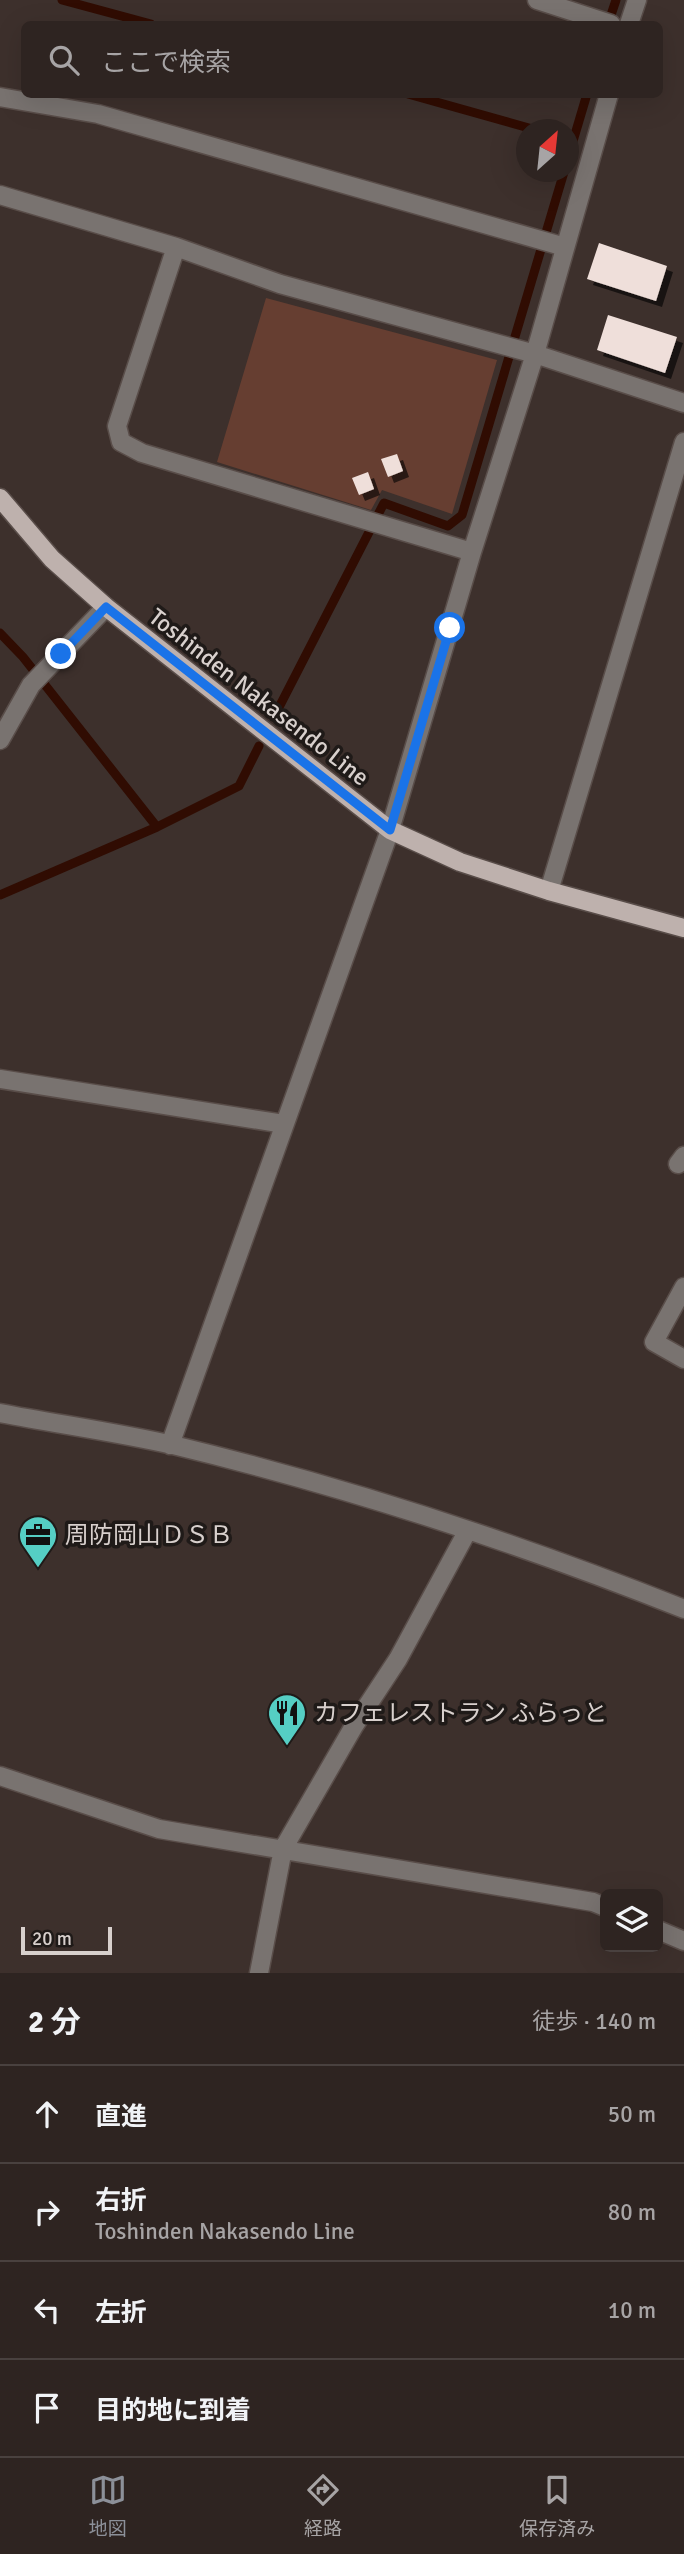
<!DOCTYPE html>
<html lang="ja">
<head>
<meta charset="utf-8">
<style>
	:root { --surface:#2e2421; --page:#362c2a; --text:#f1f3f6; --muted:#a7a4a5; --line:#49413f; --accent:#8c9099 }
	body { margin:0; font-family:Signika,"Noto Sans JP",sans-serif; background:var(--page); color:var(--text) }
	.controls { position:absolute; right:21px; bottom:21px; display:grid; overflow:hidden; border-radius:10px; box-shadow:0 7px 28px #0002 }
	.controls button { width:63px; height:63px; display:grid; place-items:center; padding:0; border:0; border-bottom:2px solid var(--line); background:var(--surface); color:var(--text); font:35px sans-serif }
	.compass { position:absolute; left:516px; top:119px; width:63px; height:63px; border-radius:50%; background:var(--surface); box-shadow:0 7px 28px #0002; rotate:27deg }
	.scale { position:absolute; left:21px; bottom:18px; width:91px; box-sizing:border-box; padding-left:7px; border:4px solid #d8d0cd; border-top:0; font-size:19px; line-height:24px; white-space:nowrap; color:#d8d0cd; -webkit-text-stroke:5px #1f1a18; paint-order:stroke }
	.stop { position:absolute; width:21px; height:21px; margin:-16px; border:5px solid #1a73e8; border-radius:50%; background:#fff }
	.stop.end { background:#1a73e8; border-color:#fff; box-shadow:0 2px 7px #0008 }
	.list { margin:0; padding:0; list-style:none }
	h2 { display:flex; justify-content:space-between; align-items:center; height:91px; margin:0; padding:0 28px; font-size:30px }
	h2 small { font-size:23px; font-weight:400; color:var(--muted) }
	.list li { display:grid; grid-template-columns:46px 1fr auto; gap:21px; align-items:center; box-sizing:border-box; height:98px; padding:0 28px; border-top:2px solid var(--line) }
	.list b { display:block; font-size:26px; white-space:nowrap }
	.list p { margin:0; font-size:23px; white-space:nowrap; color:var(--muted) }
	.list em { font-size:23px; font-style:normal; color:var(--muted) }
	.icon { flex:none; width:38px; height:38px; fill:none; stroke:currentColor; stroke-width:2; stroke-linecap:round; stroke-linejoin:round }
	.map { position:relative; flex:none; width:684px; height:1973px; overflow:hidden }
	.search { position:absolute; background:var(--surface); box-shadow:0 7px 28px #0002; left:21px; right:21px; top:21px; height:77px; display:flex; align-items:center; gap:18px; box-sizing:border-box; padding:0 24px; border-radius:10px; color:var(--muted); font-size:26px }
	.sheet { height:483px; background:var(--surface) }
	nav { display:flex; justify-content:space-around; align-items:center; box-sizing:border-box; height:98px; border-top:2px solid var(--line); background:var(--surface); font-size:19px; color:var(--muted) }
	nav a { display:grid; justify-items:center; gap:4px }
	nav .on { color:var(--accent) }
	.map>svg:first-child { display:block }
	.green { fill:#663e31 }
	.lines { fill:none; stroke-linecap:round; stroke-linejoin:round }
	.stream { stroke:#300c02; stroke-width:9 }
	.building { fill:#efdfda; filter:url(#shadow) }
	.minor-casing { stroke:#594d49; stroke-width:21 }
	.major-casing { stroke:#594d49; stroke-width:21 }
	.minor { stroke:#797370; stroke-width:18 }
	.major { stroke:#beb1ad; stroke-width:18 }
	.route { stroke:#1a73e8; stroke-width:9 }
	.labels { text-anchor:middle; stroke-width:7; stroke-linejoin:round; paint-order:stroke }
	.street-label { font-size:24px; fill:#d8d0cd; stroke:#1f1a18 }
	.poi-label { font-size:24px; fill:#d8d0cd; stroke:#1f1a18; text-anchor:start }
</style>
</head>
<body>
<div class="map">
<svg width="684" height="1973" viewBox="0 0 684 1973">
	<defs>
		<filter id="shadow"><feDropShadow dx="6" dy="6" stdDeviation="0" flood-color="#0009"/></filter>
	</defs>
	<rect width="100%" height="100%" fill="#3d302c"/>
	<!-- green -->
	<path class="green" d="M266,298L497,360L452,514L382,490L371,510L217,462Z"/>
	<g class="lines">
		<!-- stream -->
		<path class="stream" d="M62,0L151,24
			M608,24L616,0
			M408,94L536,130
			M568,158L587,94
			M0,633L23,657L157,827
			M274,717L384,503L448,526L462,515L564,172
			M0,895L157,827L239,786L259,746"/>
	</g>
	<!-- building -->
	<path class="building" d="M599,243L667,266L656,301L587,279Z
		M608,315L677,337L665,373L597,350Z
		M397,454L403,471L388,477L381,459Z
		M368,472L374,489L359,495L352,478Z"/>
	<g class="lines">
		<defs>
			<path id="minor" d="M537,0L611,24
				M629,24L637,0
				M0,97L98,114L565,247
				M0,195L176,247L280,284L535,354L684,403
				M176,247L117,426L121,442L142,453L472,552
				M0,740L31,685L106,607
				M549,891L684,442
				M0,1079L284,1124
				M678,1164L684,1156
				M684,1287L654,1342L684,1359
				M0,1413C57,1424 116,1432 173,1445C347,1487 518,1543 684,1609
				M170,1445L390,830L472,552L535,354L609,94
				M0,1776L159,1829L593,1902L605,1907
				M658,1930L684,1941
				M259,1973L283,1849L354,1726L398,1659L468,1530"/>
			<path id="major" d="M0,498L52,559L106,607L390,830L460,862L549,891L684,928"/>
		</defs>
		<!-- minor casing -->
		<use href="#minor" class="minor-casing"/>
		<!-- major casing -->
		<use href="#major" class="major-casing"/>
		<!-- minor -->
		<use href="#minor" class="minor"/>
		<!-- major -->
		<use href="#major" class="major"/>
	</g>
	<g class="lines">
		<!-- route -->
		<path class="route" d="M61,654L106,607L390,830L450,628"/>
	</g>
	<!-- icons -->
	<defs>
		<symbol id="office-pin" viewBox="-11 -11 22 30"><path d="M0 17L-7.5 6A9.5 9.5 0 1 1 7.5 6Z" fill="#55cec4" stroke="#1f1a18"/><path d="M-6-3h4V-5.5h4V-3h4V5H-6ZM-1-4.5V-3h2v-1.5ZM-6 0V1H6V0Z" fill="#111"/></symbol>
		<symbol id="restaurant-pin" viewBox="-11 -11 22 30"><path d="M0 17L-7.5 6A9.5 9.5 0 1 1 7.5 6Z" fill="#55cec4" stroke="#1f1a18"/><path d="M-5-6h1v4h1v-4h1v4h1v-4h1v5L-1.5 .5V6h-2V.5L-5-1ZM5-6V6H3V1.5H1.5Q1.5-4 5-6Z" fill="#111"/></symbol>
	</defs>
	<g fill-rule="evenodd">
		<use href="#office-pin" x="16" y="1513" width="44" height="60"/>
		<use href="#restaurant-pin" x="265" y="1691" width="44" height="60"/>
	</g>
	<g class="labels">
		<!-- street labels -->
		<g class="street-label">
			<text transform="translate(259 697) rotate(38)" y="8">Toshinden Nakasendo Line</text>
		</g>
		<!-- poi labels -->
		<g class="poi-label">
			<text x="65" y="1543">周防岡山ＤＳＢ</text>
			<text x="314" y="1721">カフェレストラン ふらっと</text>
		</g>
	</g>
</svg>
<div class="controls">
<button><svg class="icon" aria-label="layers" viewBox="0 0 24 24"><path d="M12 4l9 5-9 5-9-5zM3 14l9 5 9-5"/></svg></button>
</div>
<svg class="compass" viewBox="-18 -18 36 36"><path d="M0-13l5 13h-10z" fill="#e53935"/><path d="M0 13l5-13h-10z" fill="#a7a4a5"/></svg>
<div class="scale">20 m</div>
<div class="stop" style="left:450px;top:628px"></div>
<div class="stop end" style="left:61px;top:654px"></div>
<div class="search"><svg class="icon" aria-label="search" viewBox="0 0 24 24"><circle cx="10" cy="10" r="6"/><path d="M15 15l6 6"/></svg>ここで検索</div>
</div>
<section class="sheet">
<h2>2 分<small>徒歩 · 140 m</small></h2>
<ul class="list">
<li><svg class="icon" aria-label="ahead" viewBox="0 0 24 24"><path d="M12 20V5M6 11l6-6 6 6"/></svg><div><b>直進</b></div><em>50 m</em></li>
<li><svg class="icon" aria-label="right" viewBox="0 0 24 24"><path d="M7 20v-9h11M14 6l5 5-5 5"/></svg><div><b>右折</b><p>Toshinden Nakasendo Line</p></div><em>80 m</em></li>
<li><svg class="icon" aria-label="left" viewBox="0 0 24 24"><path d="M17 20v-9H6M10 6l-5 5 5 5"/></svg><div><b>左折</b></div><em>10 m</em></li>
<li><svg class="icon" aria-label="arrive" viewBox="0 0 24 24"><path d="M6 21V4h12l-3 4 3 4H6"/></svg><div><b>目的地に到着</b></div></li>
</ul>
</section>
<nav>
<a class="on"><svg class="icon" aria-label="map" viewBox="0 0 24 24"><path d="M3 6l6-2 6 2 6-2v14l-6 2-6-2-6 2zM9 4v14M15 6v14"/></svg>地図</a>
<a><svg class="icon" aria-label="directions" viewBox="0 0 24 24"><path d="M12 3l9 9-9 9-9-9zM9 14v-3h6M13 9l2 2-2 2"/></svg>経路</a>
<a><svg class="icon" aria-label="saved" viewBox="0 0 24 24"><path d="M7 4h10v16l-5-4-5 4z"/></svg>保存済み</a>
</nav>
</body>
</html>
